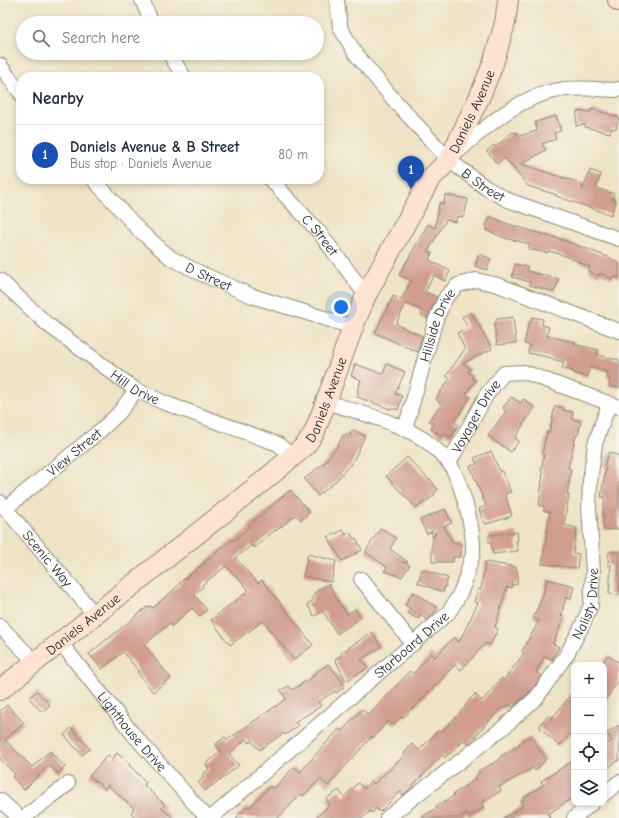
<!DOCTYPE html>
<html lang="en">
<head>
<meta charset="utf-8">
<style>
	:root { --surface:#fff; --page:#f6f6f7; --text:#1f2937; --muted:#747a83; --line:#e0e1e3; --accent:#b45309 }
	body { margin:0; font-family:"Comic Neue",sans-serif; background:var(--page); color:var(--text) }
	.controls { position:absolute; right:12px; bottom:12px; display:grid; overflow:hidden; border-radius:8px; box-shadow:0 2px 6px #0003 }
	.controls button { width:36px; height:36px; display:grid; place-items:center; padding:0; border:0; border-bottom:1px solid var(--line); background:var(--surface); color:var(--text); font:20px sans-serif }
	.you { position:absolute; left:341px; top:307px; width:14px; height:14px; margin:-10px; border:3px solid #fff; border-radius:50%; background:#1a73e8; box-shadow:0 0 0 6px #1a73e833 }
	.badge { display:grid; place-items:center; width:26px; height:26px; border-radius:50%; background:var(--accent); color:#fff; font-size:13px; font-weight:700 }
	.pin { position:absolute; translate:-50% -33px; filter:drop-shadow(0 1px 2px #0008) }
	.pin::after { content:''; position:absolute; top:21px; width:14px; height:12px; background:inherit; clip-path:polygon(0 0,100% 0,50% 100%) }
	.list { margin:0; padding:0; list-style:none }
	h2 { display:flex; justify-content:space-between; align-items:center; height:52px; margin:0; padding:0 16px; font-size:17px }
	h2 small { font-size:13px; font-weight:400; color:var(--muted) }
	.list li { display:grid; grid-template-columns:26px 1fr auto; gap:12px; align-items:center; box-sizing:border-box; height:60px; padding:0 16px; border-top:1px solid var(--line) }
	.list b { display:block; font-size:15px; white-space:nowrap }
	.list p { margin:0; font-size:13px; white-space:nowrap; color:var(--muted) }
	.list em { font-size:13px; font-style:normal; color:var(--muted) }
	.icon { flex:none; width:22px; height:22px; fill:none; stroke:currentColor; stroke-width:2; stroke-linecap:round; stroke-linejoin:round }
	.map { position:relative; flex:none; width:619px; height:818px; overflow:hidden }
	.search { position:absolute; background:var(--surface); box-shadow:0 2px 6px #0003; left:16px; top:16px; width:308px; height:44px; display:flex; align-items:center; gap:10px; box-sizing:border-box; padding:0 14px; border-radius:22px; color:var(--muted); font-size:15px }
	.panel { position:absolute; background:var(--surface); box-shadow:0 2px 6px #0003; left:16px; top:72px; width:308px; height:112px; border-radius:16px }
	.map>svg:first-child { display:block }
	.building { fill:#d09d90 }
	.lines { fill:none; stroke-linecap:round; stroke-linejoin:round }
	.street-casing { stroke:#8c8778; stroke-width:16 }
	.secondary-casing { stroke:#8c8778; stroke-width:22 }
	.street { stroke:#fff; stroke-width:14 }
	.secondary { stroke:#fee3d2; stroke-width:20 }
	.labels { text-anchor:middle; stroke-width:3.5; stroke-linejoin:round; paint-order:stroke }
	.street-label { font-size:14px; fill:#2b2b2b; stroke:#f7f3e8 }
</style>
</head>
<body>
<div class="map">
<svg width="619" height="818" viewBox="0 0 619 818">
	<rect width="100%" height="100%" fill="#f7f3e8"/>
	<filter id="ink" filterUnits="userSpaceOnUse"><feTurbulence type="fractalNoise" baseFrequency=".025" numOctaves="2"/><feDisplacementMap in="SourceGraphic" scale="8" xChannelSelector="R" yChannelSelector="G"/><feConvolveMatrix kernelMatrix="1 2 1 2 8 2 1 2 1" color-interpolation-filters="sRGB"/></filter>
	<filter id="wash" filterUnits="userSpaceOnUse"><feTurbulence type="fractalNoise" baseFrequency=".012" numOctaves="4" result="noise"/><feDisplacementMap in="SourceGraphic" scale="16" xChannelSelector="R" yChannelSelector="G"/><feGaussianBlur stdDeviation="0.9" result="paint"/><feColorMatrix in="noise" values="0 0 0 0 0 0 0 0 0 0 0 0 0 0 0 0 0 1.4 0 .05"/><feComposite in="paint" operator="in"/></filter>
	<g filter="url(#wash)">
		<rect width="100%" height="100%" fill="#eee3c5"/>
		<g id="blocks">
			<!-- building -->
			<path class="building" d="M591,109L619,117L616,129L612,128L610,133L585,127V124L576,126L577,111L591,112Z
				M556,116L561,131L554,133L556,139L542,144L546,150L521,164L580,183L583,190V183L585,184L590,170L601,174L596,188L614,194L612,199L616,201L611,215L556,196L557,195L528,186L505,158L497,164L487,151L494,145L495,147L513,132L515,133L516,132L519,136L537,131L535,122Z
				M445,195L468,199L464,217L457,216L456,222L446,220L428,251L432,253L429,260L450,271L445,281L434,275L425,292L437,297L427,319L421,315L422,311L406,303L396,324L422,336L418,352L375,333L393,296L401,300L411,281L399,275L428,224L435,228L439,203L444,204Z
				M490,216L508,224L566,241L608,257L619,263V279L614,276L612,279L600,273L599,276L588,271L590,267L563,255L549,251L548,253L528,249L530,244L505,238L486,230V226Z
				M479,254L491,259L487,270L475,266Z
				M515,264L528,267L527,271L559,279L554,292L529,285L530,282L512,277Z
				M471,312L492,349L463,363L470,369L468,372L473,376L472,378L476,380L466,394L471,397L454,422L459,425L451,437L444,433L442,436L431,429L434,424L429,421L441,404L436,399L450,378L446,376L465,349L457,333L468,327L462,317Z
				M513,317L516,343L497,345L494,325L497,319Z
				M532,317L543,319L542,325L549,327L547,336L575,342L574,344L599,350L597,355L619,360V388L609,386L610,379L607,378L608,372L590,367L587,377L573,373V371L562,368L564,362L552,359V358L528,353L530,345L524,344L529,322L530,323Z
				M355,364L383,374L387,364L405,372L395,394L402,396L398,410L390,408V409L357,397L359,393L357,392L361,380L351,376Z
				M511,397L521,403L523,399L534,407L515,438L519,441L511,452L488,436L506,411L503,408Z
				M555,406L564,408L563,410L573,412L572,419L581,421L578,435H576L568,468L571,469L567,495H569L564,525L577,528L573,553L579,554L577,568L542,564L550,512L544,511V506H539L543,472L541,471L544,454H542L547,432L549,433Z
				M352,430L365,436L353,461L336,481L318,496L304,479L323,464L337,447L343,435L345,436L347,433L350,435Z
				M491,451L500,472L502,471L511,492L505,494L512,516L486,524L484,521H483L479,509L486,506L470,466L477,464L474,458Z
				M609,452L619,456V529L604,530V525H603V511L605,497H601L606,467L604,466Z
				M407,457L429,480L430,479L438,490L434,493L435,495L416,508L386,476Z
				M290,490L310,512L301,520L296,515L276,531L275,530L254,548L252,545L235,558L258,583L262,580L313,645L294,660L263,621L230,645L211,620L249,590L226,566L202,585L203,587L194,594L207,610L200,616L192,608L172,626L170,623L144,645L171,678L153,692L137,672L139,671L123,652L102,669L89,654L107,639V640L147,607L148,608L150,606L153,608L180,584L179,583L232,540L233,541L249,527L248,526Z
				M445,509L452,523L444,526L453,543H461V557H453V562H432V543L436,532L432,538V531L427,534L420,520Z
				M381,528L396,538L390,549L408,562H402L410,565L402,577L384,571L387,567L365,552Z
				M343,530L346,535L350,532L354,539L356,538L362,550L342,561L328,537Z
				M517,532L518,541H516L518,551L493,554L491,542H489V535Z
				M609,552H619V595L609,594L611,565H608Z
				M308,554L336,561L331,582L303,576Z
				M485,562L516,567V571H518L517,585L512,584V588L507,587L495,627L498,629L490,645L486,643L461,670L455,665L414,708L413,707L403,718L401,717L394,725L388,721L373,738L372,736L328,786L320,779L303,796L301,794L278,818H236L247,806L249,808L270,786L273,789L294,767L300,772L339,729L342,731L362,709L369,715L410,671L413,674L431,653L435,657L454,637L459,642L478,603L474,602L478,589L481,590Z
				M422,569L448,578L443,592L418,583Z
				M547,579L574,586L571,599L566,597L561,616L564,617L553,644L559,647L552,660L545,656L536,672L542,676L534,687L523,698L513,707L509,704L504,709L502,707L476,735L477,736L468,744L464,740L450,754L449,753L445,758L442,755L408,791L403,795L400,792L380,812L376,808L372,813L370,811L363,818H316L330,805L326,799L339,790L344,797L358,783L364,789L371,781L374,784L403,757L402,756L412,744L419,750L439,730L441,732L466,706L465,705L469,702L468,701L475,694L482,701L502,678L504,680L524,653L522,651L539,621L533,618L542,598Z
				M329,584L341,607L342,606L347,614L355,609L361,618L337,634L323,611L314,616L307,604L313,601L311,598L315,595L314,593L318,591L317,590Z
				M413,592L437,608L433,614L427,620L421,615L418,619L407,613L410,608L405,605Z
				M372,632L381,647L361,659L368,668L346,681L335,659L342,655L341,653Z
				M608,655L619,663V680L604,702V660Z
				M328,664L344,683L342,684L344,687L336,693L335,691L318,702L321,706L295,722L298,726L285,735L284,733L259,750L252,741L248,743L246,739L229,754L239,765L221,780L220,779L205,791L198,782L204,778L202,775L209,769L206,764L221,751L216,744L225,737L227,740L286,699L281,690L289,686L292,690L314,676L313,675Z
				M37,691L50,705L42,712L29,698Z
				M574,691V730L559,746L540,728V724L549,715L552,718Z
				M7,705L24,723L5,740L32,767L50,751L65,767L58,774L49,765L24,790L12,777L15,774L0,759V711Z
				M619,725V760L604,770V746L612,741L607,733Z
				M71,728L90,749L82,755L64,735Z
				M530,736L546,759L535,771L533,768L499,787L501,791L481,803L484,807L469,817L467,813L457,818H420L437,808L436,806L454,796L453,794L477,778L476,776L480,773L478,771L499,760L498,759L502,756H501L521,745L519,743Z
				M117,753L130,764L129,765L146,782L144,785L165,805L162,808L173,818H136L131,813L134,809L108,785L105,789L89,776L108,755L112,759Z
				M574,760V797L548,814L550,818H503L523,806L520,802L524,800L523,798L543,785L541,781Z"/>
		</g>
	</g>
	<g filter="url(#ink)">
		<use href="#blocks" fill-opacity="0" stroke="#8c8778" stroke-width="1"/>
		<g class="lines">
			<defs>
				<g id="street">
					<path d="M142,0L152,23"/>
					<path id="s1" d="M337,0L340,27L355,53L394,100L449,160L486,188L508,200L619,239"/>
					<path d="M169,53L184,77"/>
					<path d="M0,65L21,94"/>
					<path d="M455,154C486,127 517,97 559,90C577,87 596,89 615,90L619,89"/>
					<path id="s2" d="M93,179L139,230L171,258L200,273L252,296L353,327"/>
					<path id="s3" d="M270,179L319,232L366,295"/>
					<path id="s4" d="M0,280L47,324L136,390L165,403L278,444L292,456"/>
					<path id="s5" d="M405,429L436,319L446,297L458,285L476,280L498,285L619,331"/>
					<path id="s6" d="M449,463L487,394L504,373L524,372L619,407"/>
					<path id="s7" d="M0,502L95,615"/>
					<path id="s8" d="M6,508L101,430L119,413L136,390"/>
					<path d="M361,579L413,644"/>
					<path d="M0,626L35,662"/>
					<path id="s9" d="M60,642L133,734L207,818"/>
					<path d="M604,794L619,782"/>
					<path d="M0,800L20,818"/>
					<path d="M23,818L68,784"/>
					<path id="s10" d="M211,818L448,613C460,596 464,586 469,566C470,562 473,556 473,552C474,528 462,484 450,464C445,457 437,450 430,444C405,424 358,412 326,402"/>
					<path id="s11" d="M387,818L504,727L537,697L567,654L583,624L591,605L593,572L589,507L590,482L595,444L609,404"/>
					<path d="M574,818L592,803"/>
				</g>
				<g id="secondary">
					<path d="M618,0L619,1"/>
					<path id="s12" d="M0,690L261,483L305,446L314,433L326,402L353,327L366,295L430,179L449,160L480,96L493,64L505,23L508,0"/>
				</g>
			</defs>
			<!-- street casing -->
			<use href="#street" class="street-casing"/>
			<!-- secondary casing -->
			<use href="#secondary" class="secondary-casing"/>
			<!-- street -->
			<use href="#street" class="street"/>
			<!-- secondary -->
			<use href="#secondary" class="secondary"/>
		</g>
	</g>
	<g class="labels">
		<!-- street labels -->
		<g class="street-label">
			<text dy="5" stroke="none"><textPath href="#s12" startOffset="767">Daniels Avenue</textPath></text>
			<text dy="5" stroke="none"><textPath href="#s1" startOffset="242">B Street</textPath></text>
			<text dy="5" stroke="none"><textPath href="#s3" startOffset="75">C Street</textPath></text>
			<text dy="5" stroke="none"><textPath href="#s2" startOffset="153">D Street</textPath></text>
			<text dy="5" stroke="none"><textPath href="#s5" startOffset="109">Hillside Drive</textPath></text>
			<text dy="5" stroke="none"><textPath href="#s4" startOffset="173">Hill Drive</textPath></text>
			<text dy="5" stroke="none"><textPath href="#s12" startOffset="442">Daniels Avenue</textPath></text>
			<text dy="5" stroke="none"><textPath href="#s6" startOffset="54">Voyager Drive</textPath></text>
			<text dy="5" stroke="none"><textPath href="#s8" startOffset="88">View Street</textPath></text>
			<text dy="5" stroke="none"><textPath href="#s7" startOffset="74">Scenic Way</textPath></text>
			<text dy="5" stroke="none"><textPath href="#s11" startOffset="300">Nalisty Drive</textPath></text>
			<text dy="5" stroke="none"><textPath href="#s12" startOffset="106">Daniels Avenue</textPath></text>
			<text dy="5" stroke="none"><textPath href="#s10" startOffset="265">Starboard Drive</textPath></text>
			<text dy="5" stroke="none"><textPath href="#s9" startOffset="115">Lighthouse Drive</textPath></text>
		</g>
	</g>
</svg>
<div class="controls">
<button>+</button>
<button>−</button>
<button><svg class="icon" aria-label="locate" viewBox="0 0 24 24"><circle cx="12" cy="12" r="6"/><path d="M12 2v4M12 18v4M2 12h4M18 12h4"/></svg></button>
<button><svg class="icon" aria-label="layers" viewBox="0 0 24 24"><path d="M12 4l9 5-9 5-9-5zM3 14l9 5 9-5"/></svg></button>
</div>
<div class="you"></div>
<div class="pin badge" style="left:411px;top:189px;background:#1a4fb4">1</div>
<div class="search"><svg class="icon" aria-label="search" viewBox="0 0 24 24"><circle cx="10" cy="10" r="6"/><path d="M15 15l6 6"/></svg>Search here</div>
<section class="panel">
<h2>Nearby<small></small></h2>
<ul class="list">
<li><span class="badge" style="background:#1a4fb4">1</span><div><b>Daniels Avenue &amp; B Street</b><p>Bus stop · Daniels Avenue</p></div><em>80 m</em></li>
</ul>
</section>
</div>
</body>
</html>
